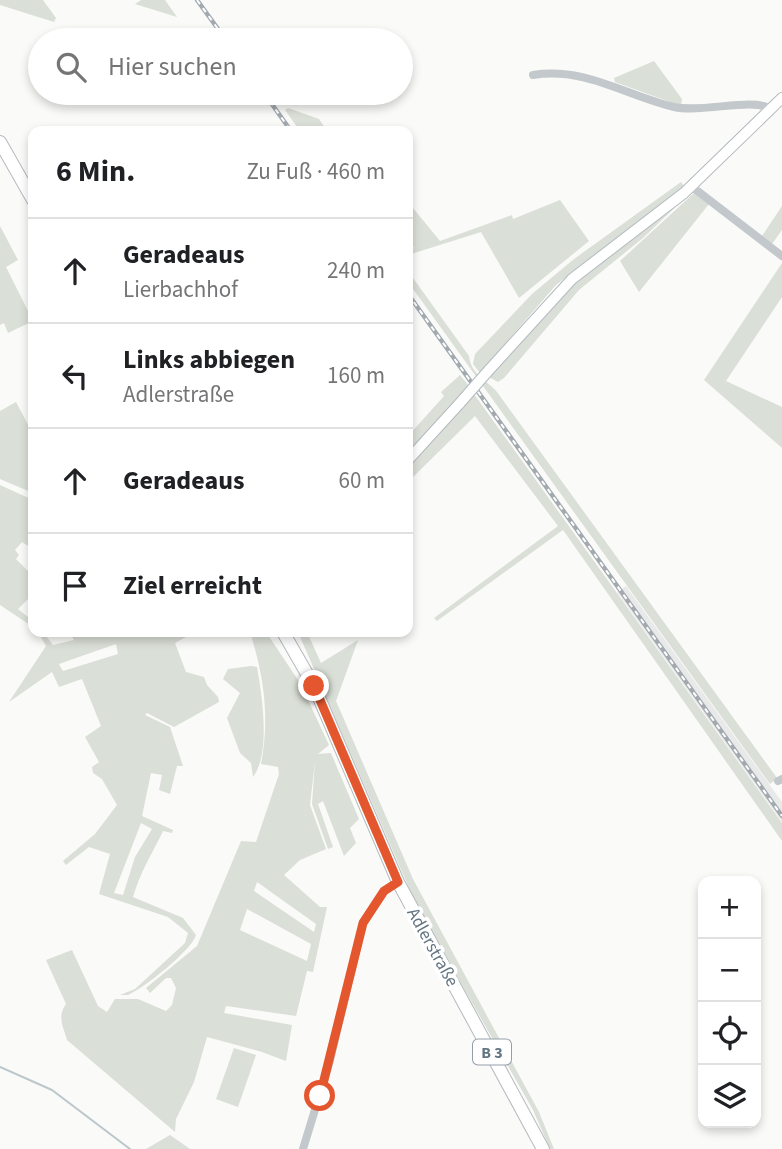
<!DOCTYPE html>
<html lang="de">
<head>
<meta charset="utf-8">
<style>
	:root { --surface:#fff; --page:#f2f2f2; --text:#202124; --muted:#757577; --line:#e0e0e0 }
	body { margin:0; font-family:"Source Sans 3",sans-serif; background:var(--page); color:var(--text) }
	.controls { position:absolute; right:21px; bottom:21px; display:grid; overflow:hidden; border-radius:14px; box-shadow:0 4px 10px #0003 }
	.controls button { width:63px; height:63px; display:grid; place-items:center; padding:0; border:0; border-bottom:2px solid var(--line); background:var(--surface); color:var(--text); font:35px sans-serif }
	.stop { position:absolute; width:21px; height:21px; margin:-16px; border:5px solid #e4572e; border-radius:50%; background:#fff }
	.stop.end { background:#e4572e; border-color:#fff; box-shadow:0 2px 7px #0008 }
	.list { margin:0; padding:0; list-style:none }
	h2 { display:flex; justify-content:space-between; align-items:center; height:91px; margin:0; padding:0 28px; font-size:30px }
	h2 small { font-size:23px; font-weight:400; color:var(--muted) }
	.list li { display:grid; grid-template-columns:46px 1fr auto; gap:21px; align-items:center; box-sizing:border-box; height:105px; padding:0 28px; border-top:2px solid var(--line) }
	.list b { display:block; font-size:26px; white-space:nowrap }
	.list p { margin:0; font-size:23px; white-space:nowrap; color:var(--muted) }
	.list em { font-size:23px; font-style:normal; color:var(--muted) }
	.icon { flex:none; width:38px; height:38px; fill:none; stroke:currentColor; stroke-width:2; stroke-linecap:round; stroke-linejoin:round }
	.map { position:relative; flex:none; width:782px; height:1149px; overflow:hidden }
	.search { position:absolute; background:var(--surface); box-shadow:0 4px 10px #0003; left:28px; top:28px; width:385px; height:77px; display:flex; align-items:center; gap:18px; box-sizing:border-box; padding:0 24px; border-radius:38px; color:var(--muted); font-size:26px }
	.panel { position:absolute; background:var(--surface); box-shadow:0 4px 10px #0003; left:28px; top:126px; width:385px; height:511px; border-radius:14px }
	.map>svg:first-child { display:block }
	.built { fill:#e8e9e9 }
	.green { fill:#dadfd7; fill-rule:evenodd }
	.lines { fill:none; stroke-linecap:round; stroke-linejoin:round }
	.stream { stroke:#bbc7cb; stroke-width:2 }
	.secondary-casing { stroke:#b3babf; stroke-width:12 }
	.primary-casing { stroke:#b5babe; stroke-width:14 }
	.street { stroke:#c3c8cc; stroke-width:8 }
	.secondary { stroke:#fff; stroke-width:10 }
	.primary { stroke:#fff; stroke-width:12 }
	.rail-casing { stroke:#a2aab0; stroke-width:4.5 }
	.rail { stroke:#fff; stroke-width:2; stroke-dasharray:5; stroke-linecap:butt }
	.secondary-bridge-casing { stroke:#b3babf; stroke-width:12; stroke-linecap:butt }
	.secondary-bridge { stroke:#fff; stroke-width:10 }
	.route { stroke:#e4572e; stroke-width:9 }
	.labels { text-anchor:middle; stroke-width:7; stroke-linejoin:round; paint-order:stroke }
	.shield { fill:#fff; stroke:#939fa8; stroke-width:2 }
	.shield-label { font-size:16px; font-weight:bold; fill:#657683 }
	.street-label { font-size:18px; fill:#657683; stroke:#fff }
</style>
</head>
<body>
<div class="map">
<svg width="782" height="1149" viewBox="0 0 782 1149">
	<rect width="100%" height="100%" fill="#fafaf8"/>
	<!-- built -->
	<path class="built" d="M626,586L782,802V822L617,592Z"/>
	<!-- green -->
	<path class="green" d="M0,0H43L56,18L54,22L0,5Z
		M141,0H165L177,17L135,4Z
		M654,61L682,99L681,106L615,82L614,78Z
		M288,108L319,119L327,131H300L285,110Z
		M681,182L684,186L556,285L480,373L473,364L475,354L532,294L574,259Z
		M694,193L709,204L639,292L620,261Z
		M689,194L643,238L579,290L504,378L498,382L489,377L537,321L582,276Z
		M560,200L589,241L519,298L481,232L408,255V251L414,248L408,240V202L440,241L512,215L513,219Z
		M782,206V230L772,244L762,236Z
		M0,226L18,260L6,267L33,321L8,333L4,323L0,325Z
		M782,263V297L726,381L782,407V448L704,380Z
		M408,271L469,356C471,375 487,380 497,392L777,778L770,784L408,282Z
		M460,375L469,386L408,452V436L444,396L441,392Z
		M474,394L782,823V841L563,530L437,621L434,618L558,526L475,416L408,482V467Z
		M16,402L33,434V493L0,479V411Z
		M0,485L33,500V549L22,542L15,550L19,555L16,559L33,576V594L18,609L33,621V627L0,605Z
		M38,632H43L53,645L74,640L69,632H195L175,643L186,672L204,677L207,685L218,697L219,702L174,727L147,713L145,715L170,727L183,766H177L170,794L159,790L162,775L151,773L142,816L173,830L172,833L163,831C151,856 141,870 133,897L183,918L196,935C191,951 144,988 128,995H120L135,989L185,943L188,933L168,917L99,894L110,854L89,847L66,865L63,861L95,834L117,805L102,779L93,773L92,767L99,762L85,737L101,726L82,679L59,687L52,672L9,702L46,646ZM116,644L118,654L63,671L59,664ZM141,823L152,829L135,857L123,895L114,893Z
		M250,632H266L300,683L329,745L318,754L331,753L359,819L350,828L356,843L344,856L323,801L318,804L333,847L328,849L312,804L315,761L310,805L326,849L300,860L284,875L320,907H327L313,972L307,971L296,1016L226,1006L224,1013L292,1025L286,1061L262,1052L207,1037L194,1082L176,1119L175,1132L67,1040C63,1026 57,1016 66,1004L46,960L72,950L98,1006L107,1012L115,999H138L166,1011L172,1005L176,988L171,978H166L150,993L146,988L197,946L241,841L256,842L279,774L278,767L261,764C270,717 264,677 250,632ZM257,882L316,924L314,932L254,891ZM247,909L311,944L307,961L240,930Z
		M298,632H307L321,663L358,640L336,701L413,879L539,1112L554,1149H550L533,1110L416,904Z
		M251,666L257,667C262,695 271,753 253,777L251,763L240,753L227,718L240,693L223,679L228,669Z
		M234,1048L256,1055L238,1107L216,1099Z
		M170,1135L190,1149H146Z"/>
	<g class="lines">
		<!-- stream -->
		<path class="stream" d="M0,1067L52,1090L130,1149"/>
		<defs>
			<path id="secondary" d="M489,370L572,279L684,193L782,98
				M408,460L460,403"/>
			<path id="primary" d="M0,142L33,200
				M283,632L314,686L398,882L543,1149"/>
		</defs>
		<!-- secondary casing -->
		<use href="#secondary" class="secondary-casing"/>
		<!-- primary casing -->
		<use href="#primary" class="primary-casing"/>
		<!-- street -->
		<path class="street" d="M533,75C586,67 624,95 674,107C702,113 751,98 769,108
			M691,186L782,256
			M778,781L782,779
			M303,1149L329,1064L363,923L384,891L398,882"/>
		<!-- secondary -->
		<use href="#secondary" class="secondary"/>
		<!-- primary -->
		<use href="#primary" class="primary"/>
		<defs>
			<path id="rail" d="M197,0L226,40
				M264,93L291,131
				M408,294L782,816"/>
		</defs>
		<!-- rail casing -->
		<use href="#rail" class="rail-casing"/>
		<!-- rail -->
		<use href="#rail" class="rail"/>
		<defs>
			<path id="secondary-bridge" d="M460,403L489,370"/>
		</defs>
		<!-- secondary-bridge casing -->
		<use href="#secondary-bridge" class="secondary-bridge-casing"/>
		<!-- secondary-bridge -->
		<use href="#secondary-bridge" class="secondary-bridge"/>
	</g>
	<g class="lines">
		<!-- route -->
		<path class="route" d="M314,686L398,882L384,891L363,923L320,1096"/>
	</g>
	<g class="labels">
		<!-- shield labels -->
		<rect class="shield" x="473" y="1039.5" width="38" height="25" rx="5"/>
		<g class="shield-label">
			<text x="492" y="1058">B 3</text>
		</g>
		<!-- street labels -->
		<g class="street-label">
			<text transform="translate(433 947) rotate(61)" y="6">Adlerstraße</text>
		</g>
	</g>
</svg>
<div class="controls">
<button>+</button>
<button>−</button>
<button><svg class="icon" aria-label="locate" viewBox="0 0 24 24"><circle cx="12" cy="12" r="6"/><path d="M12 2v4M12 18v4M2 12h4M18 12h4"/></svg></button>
<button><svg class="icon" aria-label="layers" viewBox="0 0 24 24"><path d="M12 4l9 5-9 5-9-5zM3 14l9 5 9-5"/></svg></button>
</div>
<div class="stop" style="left:320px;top:1096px"></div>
<div class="stop end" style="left:314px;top:686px"></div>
<div class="search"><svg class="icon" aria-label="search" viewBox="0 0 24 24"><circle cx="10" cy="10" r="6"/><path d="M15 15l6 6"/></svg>Hier suchen</div>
<section class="panel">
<h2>6 Min.<small>Zu Fuß · 460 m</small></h2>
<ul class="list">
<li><svg class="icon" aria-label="ahead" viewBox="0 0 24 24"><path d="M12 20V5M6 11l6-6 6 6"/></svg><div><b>Geradeaus</b><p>Lierbachhof</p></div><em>240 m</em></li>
<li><svg class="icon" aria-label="left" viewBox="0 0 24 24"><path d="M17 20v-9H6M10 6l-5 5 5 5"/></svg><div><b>Links abbiegen</b><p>Adlerstraße</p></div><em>160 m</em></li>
<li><svg class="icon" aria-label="ahead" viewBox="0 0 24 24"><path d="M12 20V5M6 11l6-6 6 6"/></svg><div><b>Geradeaus</b></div><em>60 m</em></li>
<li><svg class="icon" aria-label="arrive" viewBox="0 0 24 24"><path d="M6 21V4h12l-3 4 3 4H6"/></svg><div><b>Ziel erreicht</b></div></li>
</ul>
</section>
</div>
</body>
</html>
